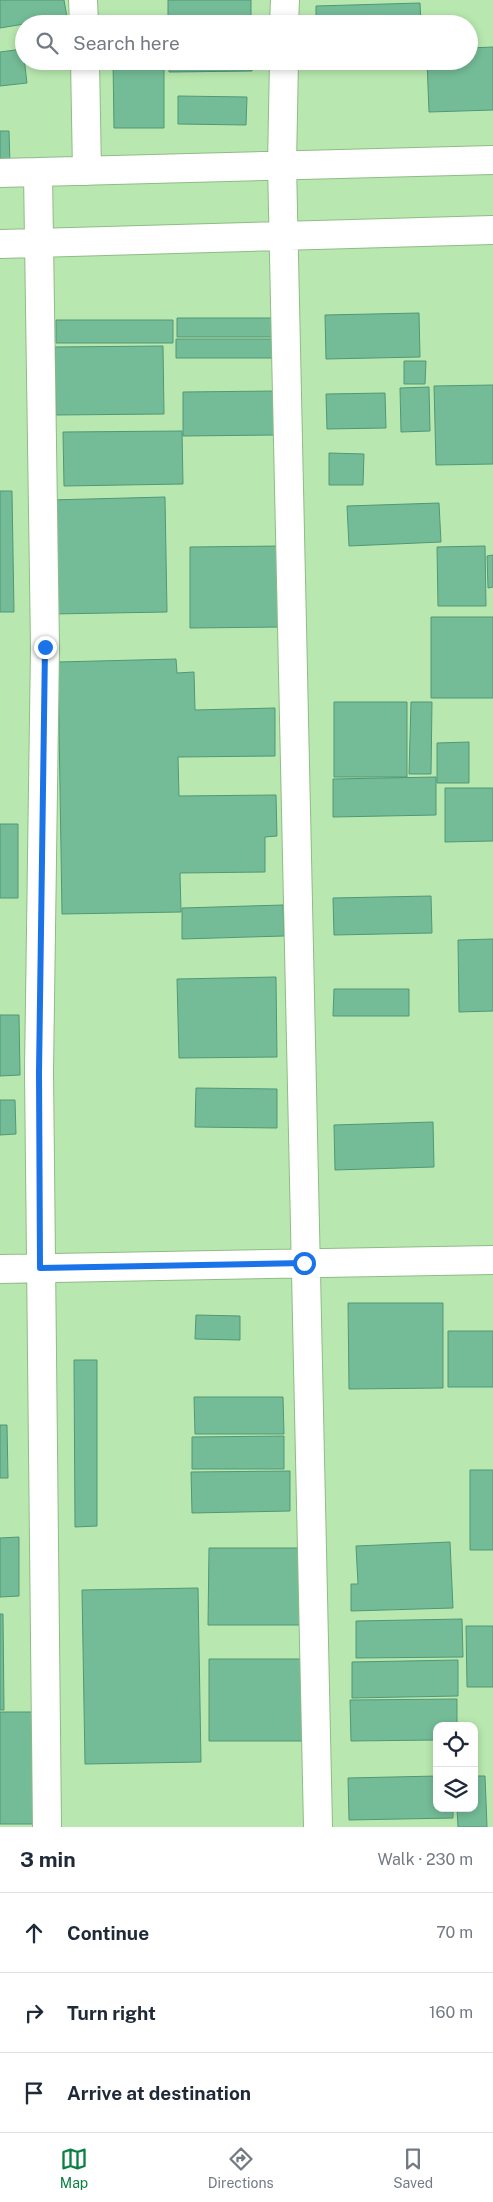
<!DOCTYPE html>
<html lang="en">
<head>
<meta charset="utf-8">
<style>
	:root { --surface:#fff; --page:#f6f6f7; --text:#1f2937; --muted:#747a83; --line:#e0e1e3; --accent:#0b8043 }
	body { margin:0; font-family:"Public Sans",sans-serif; background:var(--page); color:var(--text) }
	.controls { position:absolute; right:15px; bottom:15px; display:grid; overflow:hidden; border-radius:10px; box-shadow:0 2px 8px #0003 }
	.controls button { width:45px; height:45px; display:grid; place-items:center; padding:0; border:0; border-bottom:1px solid var(--line); background:var(--surface); color:var(--text); font:25px sans-serif }
	.stop { position:absolute; width:15px; height:15px; margin:-11px; border:4px solid #1a73e8; border-radius:50%; background:#fff }
	.stop.end { background:#1a73e8; border-color:#fff; box-shadow:0 1px 5px #0008 }
	.list { margin:0; padding:0; list-style:none }
	h2 { display:flex; justify-content:space-between; align-items:center; height:65px; margin:0; padding:0 20px; font-size:21px }
	h2 small { font-size:16px; font-weight:400; color:var(--muted) }
	.list li { display:grid; grid-template-columns:32px 1fr auto; gap:15px; align-items:center; box-sizing:border-box; height:80px; padding:0 20px; border-top:1px solid var(--line) }
	.list b { display:block; font-size:19px; white-space:nowrap }
	.list em { font-size:16px; font-style:normal; color:var(--muted) }
	.icon { flex:none; width:28px; height:28px; fill:none; stroke:currentColor; stroke-width:2; stroke-linecap:round; stroke-linejoin:round }
	.map { position:relative; flex:none; width:493px; height:1827px; overflow:hidden }
	.search { position:absolute; background:var(--surface); box-shadow:0 2px 8px #0003; left:15px; right:15px; top:15px; height:55px; display:flex; align-items:center; gap:12px; box-sizing:border-box; padding:0 18px; border-radius:28px; color:var(--muted); font-size:19px }
	.sheet { height:305px; background:var(--surface) }
	nav { display:flex; justify-content:space-around; align-items:center; box-sizing:border-box; height:70px; border-top:1px solid var(--line); background:var(--surface); font-size:14px; color:var(--muted) }
	nav a { display:grid; justify-items:center; gap:2px }
	nav .on { color:var(--accent) }
	.map>svg:first-child { display:block }
	.building { fill:#74bc97; stroke:#509875 }
	.lines { fill:none; stroke-linecap:round; stroke-linejoin:round }
	.minor-casing { stroke:#8ebc85; stroke-width:30 }
	.minor { stroke:#fff; stroke-width:28 }
	.route { stroke:#1a73e8; stroke-width:6 }
</style>
</head>
<body>
<div class="map">
<svg width="493" height="1827" viewBox="0 0 493 1827">
	<rect width="100%" height="100%" fill="#b8e8af"/>
	<!-- building -->
	<path class="building" d="M0,0H64L67,17L0,28Z
		M168,0H251V24H168Z
		M420,3L421,24H316V6Z
		M493,47V110L429,112L427,61H469V48Z
		M23,49L27,83L0,86V52Z
		M113,61H164V128H114Z
		M169,61H252V71L169,72Z
		M178,96L247,97L246,125L178,124Z
		M0,131H9L10,165H0Z
		M419,313L420,357L326,359L325,315Z
		M177,318H280V337H177Z
		M56,320H173V343H56Z
		M176,339H279V358H176Z
		M163,346L164,414L56,415L55,347Z
		M404,361H426L425,384H404Z
		M493,385V464L436,465L434,386Z
		M429,387L430,431L401,432L400,388Z
		M276,391L277,435L183,436V392Z
		M385,393L386,428L327,429L326,394Z
		M182,431L183,484L64,486L63,432Z
		M329,453L364,454L363,485H329Z
		M0,491H12L14,612H0Z
		M165,497L167,612L52,614L50,500Z
		M439,503L441,542L349,546L347,506Z
		M282,546V627L190,628V547Z
		M485,546L486,606H438L437,547Z
		M493,555V587L488,588L487,556Z
		M431,617H493V698H431Z
		M176,659L177,673L194,672L195,710L275,708V756L178,757L179,796L276,795L277,836L265,837V872L180,873L181,912L62,914L58,662Z
		M334,702H407V777H334Z
		M411,702H432L431,774H409Z
		M469,742V783H437V743Z
		M436,777V815L333,817V779Z
		M445,788H493V841L445,842Z
		M0,824H18V898H0Z
		M431,896L432,933L334,935L333,898Z
		M283,905L284,936L182,939V908Z
		M493,939V1011L459,1012L458,940Z
		M276,977L277,1057L179,1058L177,979Z
		M334,989H409V1016H333Z
		M0,1015H19L20,1075L0,1076Z
		M196,1088L277,1089V1128L195,1127Z
		M0,1100H15L16,1134L0,1135Z
		M433,1122L434,1167L335,1170L334,1125Z
		M348,1303H443V1388L349,1389Z
		M196,1315L240,1316V1340L195,1339Z
		M448,1331H493V1387H448Z
		M74,1360H97V1526L75,1527Z
		M194,1397H283L284,1434H195Z
		M0,1425H7L8,1478H0Z
		M284,1436V1469H192V1437Z
		M470,1470H493V1550H470Z
		M290,1471V1511L192,1513L191,1472Z
		M19,1537V1596L0,1597V1538Z
		M450,1542L453,1608L351,1611V1584H358L356,1546Z
		M209,1548H304L303,1625H208Z
		M198,1588L201,1762L85,1764L82,1590Z
		M0,1614H3L4,1710H0Z
		M462,1619L463,1657L356,1658V1621Z
		M466,1626H493V1687H467Z
		M209,1659H307L308,1741H209Z
		M458,1660V1696L352,1698V1662Z
		M457,1699V1726H437V1740L351,1741L350,1700Z
		M0,1712H37V1824H0Z
		M437,1776V1808H453V1818L349,1820L348,1778Z
		M474,1776H485L487,1827H458L457,1808H474Z"/>
	<g class="lines">
		<defs>
			<path id="minor" d="M83,0L84,24
				M284,24L285,0
				M85,61L87,171
				M284,61L282,164L318,1827
				M38,172L45,647L39,1071L47,1827
				M0,173L493,160
				M0,244L493,230
				M0,1269L493,1260"/>
		</defs>
		<!-- minor casing -->
		<use href="#minor" class="minor-casing"/>
		<!-- minor -->
		<use href="#minor" class="minor"/>
	</g>
	<g class="lines">
		<!-- route -->
		<path class="route" d="M45,647L39,1072L40,1268L304,1263"/>
	</g>
</svg>
<div class="controls">
<button><svg class="icon" aria-label="locate" viewBox="0 0 24 24"><circle cx="12" cy="12" r="6"/><path d="M12 2v4M12 18v4M2 12h4M18 12h4"/></svg></button>
<button><svg class="icon" aria-label="layers" viewBox="0 0 24 24"><path d="M12 4l9 5-9 5-9-5zM3 14l9 5 9-5"/></svg></button>
</div>
<div class="stop" style="left:304px;top:1263px"></div>
<div class="stop end" style="left:45px;top:647px"></div>
<div class="search"><svg class="icon" aria-label="search" viewBox="0 0 24 24"><circle cx="10" cy="10" r="6"/><path d="M15 15l6 6"/></svg>Search here</div>
</div>
<section class="sheet">
<h2>3 min<small>Walk · 230 m</small></h2>
<ul class="list">
<li><svg class="icon" aria-label="ahead" viewBox="0 0 24 24"><path d="M12 20V5M6 11l6-6 6 6"/></svg><div><b>Continue</b></div><em>70 m</em></li>
<li><svg class="icon" aria-label="right" viewBox="0 0 24 24"><path d="M7 20v-9h11M14 6l5 5-5 5"/></svg><div><b>Turn right</b></div><em>160 m</em></li>
<li><svg class="icon" aria-label="arrive" viewBox="0 0 24 24"><path d="M6 21V4h12l-3 4 3 4H6"/></svg><div><b>Arrive at destination</b></div></li>
</ul>
</section>
<nav>
<a class="on"><svg class="icon" aria-label="map" viewBox="0 0 24 24"><path d="M3 6l6-2 6 2 6-2v14l-6 2-6-2-6 2zM9 4v14M15 6v14"/></svg>Map</a>
<a><svg class="icon" aria-label="directions" viewBox="0 0 24 24"><path d="M12 3l9 9-9 9-9-9zM9 14v-3h6M13 9l2 2-2 2"/></svg>Directions</a>
<a><svg class="icon" aria-label="saved" viewBox="0 0 24 24"><path d="M7 4h10v16l-5-4-5 4z"/></svg>Saved</a>
</nav>
</body>
</html>
